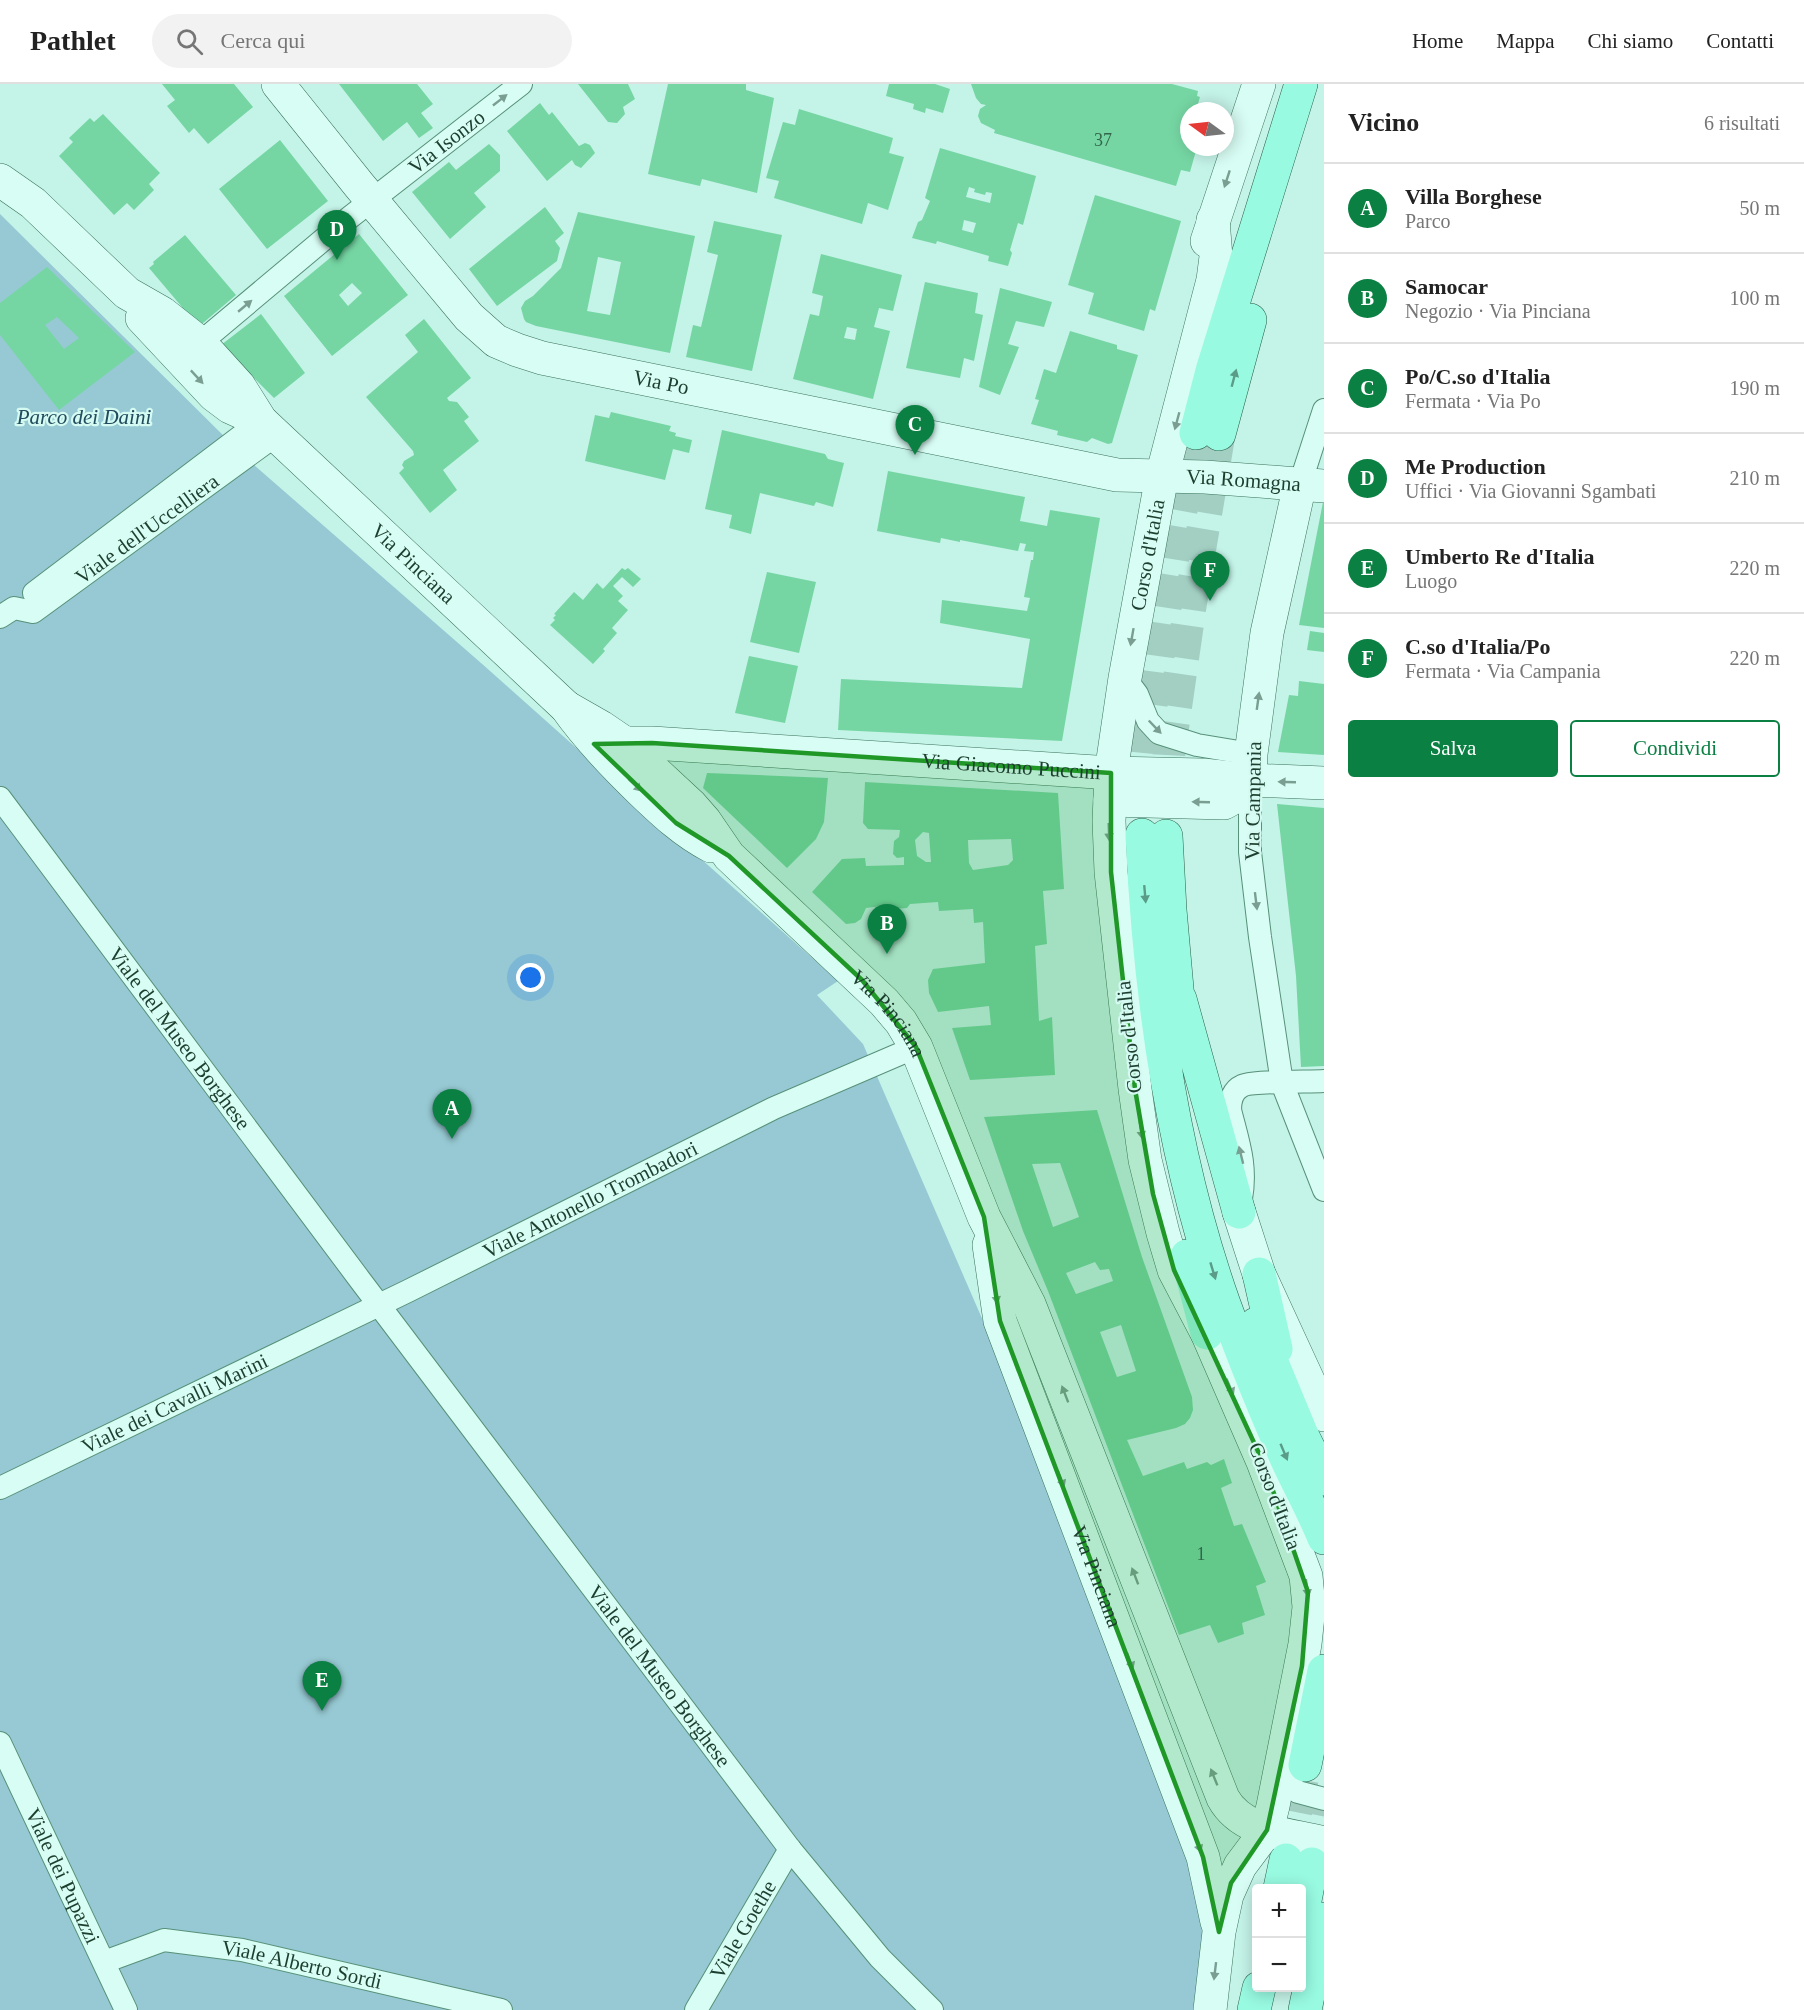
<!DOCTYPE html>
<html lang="it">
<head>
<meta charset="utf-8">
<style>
	:root { --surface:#fff; --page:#f2f2f2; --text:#222; --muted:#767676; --line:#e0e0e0; --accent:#0b8043 }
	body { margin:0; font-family:Georgia,serif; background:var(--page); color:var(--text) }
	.controls { position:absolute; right:18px; bottom:18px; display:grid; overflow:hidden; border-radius:6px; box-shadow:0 3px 15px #0003 }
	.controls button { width:54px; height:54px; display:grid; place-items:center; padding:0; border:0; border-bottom:2px solid var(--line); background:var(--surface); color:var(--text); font:30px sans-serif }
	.compass { position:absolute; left:1180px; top:18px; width:54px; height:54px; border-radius:50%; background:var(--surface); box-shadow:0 3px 15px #0003; rotate:285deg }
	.you { position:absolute; left:531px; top:894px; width:21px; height:21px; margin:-15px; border:4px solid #fff; border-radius:50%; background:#1a73e8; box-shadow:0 0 0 9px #1a73e833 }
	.badge { display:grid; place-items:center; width:39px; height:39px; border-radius:50%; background:var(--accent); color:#fff; font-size:20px; font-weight:700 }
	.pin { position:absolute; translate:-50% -50px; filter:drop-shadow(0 2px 3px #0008) }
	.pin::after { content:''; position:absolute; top:32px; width:21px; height:18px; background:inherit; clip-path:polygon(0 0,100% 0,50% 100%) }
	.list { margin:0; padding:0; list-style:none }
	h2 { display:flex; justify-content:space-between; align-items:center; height:78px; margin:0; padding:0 24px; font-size:26px }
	h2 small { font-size:20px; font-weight:400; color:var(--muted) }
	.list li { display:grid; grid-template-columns:39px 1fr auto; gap:18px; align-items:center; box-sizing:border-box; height:90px; padding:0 24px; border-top:2px solid var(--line) }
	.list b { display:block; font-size:22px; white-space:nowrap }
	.list p { margin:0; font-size:20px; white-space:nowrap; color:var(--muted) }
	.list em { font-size:20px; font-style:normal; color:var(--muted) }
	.actions { display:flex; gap:12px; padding:18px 24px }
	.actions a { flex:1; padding:14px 0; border:2px solid var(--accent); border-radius:6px; text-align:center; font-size:21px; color:var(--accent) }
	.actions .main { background:var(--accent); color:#fff }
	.icon { flex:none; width:33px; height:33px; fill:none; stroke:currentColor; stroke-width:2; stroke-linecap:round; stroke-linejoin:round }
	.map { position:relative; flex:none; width:1324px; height:1926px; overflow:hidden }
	header { display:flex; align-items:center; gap:36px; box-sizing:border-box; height:84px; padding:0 30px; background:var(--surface); border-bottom:2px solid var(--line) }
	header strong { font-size:28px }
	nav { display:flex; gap:33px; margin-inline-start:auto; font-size:21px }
	.search { width:420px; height:54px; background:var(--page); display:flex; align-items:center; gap:15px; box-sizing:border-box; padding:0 21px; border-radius:33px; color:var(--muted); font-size:22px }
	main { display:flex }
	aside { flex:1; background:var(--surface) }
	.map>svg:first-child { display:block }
	.green { fill:#96c9d3 }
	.building { fill:#75d6a3; fill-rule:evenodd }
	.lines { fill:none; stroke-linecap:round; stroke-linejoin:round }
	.primary-tunnel { stroke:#a3cfc3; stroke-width:33; stroke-dasharray:33 16; stroke-linecap:butt }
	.street-casing { stroke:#579179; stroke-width:24 }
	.secondary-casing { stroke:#3a735a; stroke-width:34 }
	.primary-casing { stroke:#2c5e46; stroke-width:34 }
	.street { stroke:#d8fdf4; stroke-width:22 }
	.secondary { stroke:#d8fdf4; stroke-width:33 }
	.primary { stroke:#98fae1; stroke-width:33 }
	.oneway { fill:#7a9e92 }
	.oneway2 { fill:#5a9c88 }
	.marked { fill:#1f9827; fill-opacity:0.2; stroke:#1f9827; stroke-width:4.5; stroke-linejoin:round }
	.labels { text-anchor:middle; stroke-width:4.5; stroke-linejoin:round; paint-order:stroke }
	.number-label { font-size:18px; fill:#33654c }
	.street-label { font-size:21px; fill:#1d3f2f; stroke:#d4faf1 }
	.park-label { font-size:21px; font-style:italic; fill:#214b5e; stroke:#d4faf1 }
</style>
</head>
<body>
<header>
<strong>Pathlet</strong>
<div class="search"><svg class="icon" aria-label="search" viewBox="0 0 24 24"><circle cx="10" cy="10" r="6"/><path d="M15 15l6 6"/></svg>Cerca qui</div>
<nav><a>Home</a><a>Mappa</a><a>Chi siamo</a><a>Contatti</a></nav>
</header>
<main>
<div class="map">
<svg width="1324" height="1926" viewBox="0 0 1324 1926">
	<rect width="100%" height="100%" fill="#c4f3e8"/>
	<!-- green -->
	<path class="green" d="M0,130L246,374L481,579L838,897L817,911L863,960L1130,1576L1209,1823L1193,1926H0Z"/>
	<!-- building -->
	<path class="building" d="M162,0H234L253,23L208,60L194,44L189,49L167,22L175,16Z
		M339,0H417L433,20L421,29L433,44L419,54L407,38L383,57Z
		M578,0H628L635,15L623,23L625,30L617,39L608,38Z
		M668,0H746V6L774,14L757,109L702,95L700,102L648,90Z
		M889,0H935L950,5L943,29L926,24L925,29L913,25L914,20L886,12Z
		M971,0H1172L1198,7L1197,12L1200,13L1196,27H1189V63H1197L1190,88L1181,86L1176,102L994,49L995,46L981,39L978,32L980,25L986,21L981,20L976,14Z
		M540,19L549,31L552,28L579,62L585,59L590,61L595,69L581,84L575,81L572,76L547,97L507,47Z
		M799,25L893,54L889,69L904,73L888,126L868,119L862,140L774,114L779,97L766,94L783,38L795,41Z
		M103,30L160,89L149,100L154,106L134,126L127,119L114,131L59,72L73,58L69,54L90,34L94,38Z
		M280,56L328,117L267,165L219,105Z
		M489,60L500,71V87L474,109L486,123L450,155L412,108L449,78L456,86Z
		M940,64L1036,92L1023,141L1018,139L1010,166L1012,169L1008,182L988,177L989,172L937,157L936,160L912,154L918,138L922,136L930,117L925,114ZM969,103L975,105L974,108L985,111L986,108L992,109L990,119L966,113ZM964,136L976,139L973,149L962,146Z
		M1095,111L1181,137L1155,227L1150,225L1144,247L1088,230L1094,209L1068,201Z
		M545,123L564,149L555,157L560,164L557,177L497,222L469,185Z
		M578,128L695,152L670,269L536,242L526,238L524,235L521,224L525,217L533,212L561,184ZM598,173L621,178L610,231L587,227Z
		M714,137L782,151L752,287L686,273L693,241L701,243L718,171L707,168Z
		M359,150L408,211L332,272L284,212ZM352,199L362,209L348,222L339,211Z
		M185,151L236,211L196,245L180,226L182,223L149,184L154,180L153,178Z
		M821,170L902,191L893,227L879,224L874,243L890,247L873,315L793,295L810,230L819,232L823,212L812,209ZM847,243L857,245L855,256L844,254Z
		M47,183L135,268L59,326L0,251V219ZM57,233L79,254L64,265L45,241Z
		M925,198L978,209L975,229L983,231L974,277L964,274L960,294L906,284Z
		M1000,204L1052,218L1044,243L1016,237L1008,260L1019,263L1000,311L979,303Z
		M261,230L305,289L274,314L221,261Z
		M424,235L471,294L447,314L449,317L457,318L469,333L464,337L479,357L443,386L457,406L430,429L399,389L404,384L402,381L404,377L414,371L413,367L366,313L418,268L405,251Z
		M1070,247L1117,261V265L1138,271L1112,359L1108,360L1092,354L1087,358L1057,351L1058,347L1031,340L1039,316L1035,315L1044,285L1056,289Z
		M611,328L671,342L669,347L676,349L675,352L692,356L689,369L673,365L665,396L585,377L595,331L609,334Z
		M722,346L825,370L828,375L844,379L833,423L816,418L814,422L760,409L751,450L729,444L732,431L705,425Z
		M888,387L1025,413L1020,437L1047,442L1050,426L1100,434L1062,657L838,646L841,595L1022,604L1030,555L940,539L942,516L1027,527L1030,514L1024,513L1031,476H1033L1034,468L1024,467L1026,460L1020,459L1018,467L960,456V458L941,454L940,459L877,447Z
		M1323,418H1324V544L1299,541Z
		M622,484L625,486L628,484L641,495L633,503L622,493L613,502L623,512L618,517L628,526L612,544L617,549L603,565L605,567L593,580L550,541L555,536L553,534L556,531L554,530L574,508L583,516L597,499L603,505Z
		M767,488L816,498L799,569L750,558Z
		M1310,547L1324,549V568L1307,566Z
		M749,572L798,582L785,639L735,629Z
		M1299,597L1324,600V671L1278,668L1289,611L1298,612Z
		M707,689L828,694L824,738L816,755L787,784L703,704Z
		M865,698L1058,709L1064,805L1043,807L1047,860L1035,862L1039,937L1052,933L1055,991L970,996L952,944L991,941L989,922L938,928L929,909L928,896L933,885L985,879L983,838L974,839L973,825L939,827L938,818L910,820L907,824L893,825L889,821L866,824L861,835L855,839L846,840L812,808L842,775L865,774L866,782L904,781V773L897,774L893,770L894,757L899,753L900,746L868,745L863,739ZM923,748L929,749L931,778H926L917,772L915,756ZM1011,755L1013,776L1008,781L973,786L969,779L968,756Z
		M1277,720L1324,724V982L1301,983L1296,892Z
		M1097,1026L1142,1173L1192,1313L1193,1326L1190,1334L1185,1340L1176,1344L1127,1356L1143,1392L1184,1378L1187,1385L1207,1378L1211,1381L1224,1375L1232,1399L1221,1404L1234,1442L1242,1440L1266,1498L1256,1502L1265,1531L1242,1539L1244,1550L1218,1559L1210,1541L1179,1551L1048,1207L1023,1147L984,1033ZM1060,1079L1079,1133L1053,1143L1032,1080ZM1095,1178L1100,1186L1109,1185L1113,1197L1076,1210L1066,1189ZM1121,1241L1136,1287L1117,1293L1100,1248Z"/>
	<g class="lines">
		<!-- primary-tunnel -->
		<path class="primary-tunnel" d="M1142,718C1142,677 1149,635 1155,594C1166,512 1179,430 1196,349
			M1166,720L1169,668L1190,522L1219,350
			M1286,1776L1305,1681
			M1312,1780L1324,1718"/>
		<defs>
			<g id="street">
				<path id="s1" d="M186,254L200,259L349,134L521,0"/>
				<path d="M1300,400L1324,326"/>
				<path d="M34,509L261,337"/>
				<path id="s2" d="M0,533L14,524L33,528L276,351"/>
				<path d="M1125,594L1137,610L1148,637L1159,649L1197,661L1251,670"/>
				<path d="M1250,696V768L1260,853L1282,999L1324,1106"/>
				<path id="s3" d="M0,714L360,1196L790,1765L880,1874L932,1926"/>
				<path d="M1241,1115C1247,1081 1238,1058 1230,1026C1230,1016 1233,1006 1242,1002C1251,997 1310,998 1324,997"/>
				<path id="s4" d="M0,1404L408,1207L774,1024L916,963"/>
				<path id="s5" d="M0,1659L126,1926"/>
				<path d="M1279,1693L1298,1708L1324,1715"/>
				<path id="s6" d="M104,1878L164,1856L242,1866L501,1926"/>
				<path id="s7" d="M696,1926L790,1765"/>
			</g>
			<g id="secondary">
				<path id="s8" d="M278,0L359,101L469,233L496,257L517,266L542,274L1117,391L1205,393L1324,402"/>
				<path id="s9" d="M0,96L33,119L127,209L162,229L200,259L239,302L261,337L566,623C588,654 613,680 641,707C663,728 684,748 711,762"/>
				<path d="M1207,157L1259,0"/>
				<path d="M142,234L214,311L230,323L261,337"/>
				<path id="s10" d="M566,623L601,643L623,658L691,721L705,737L729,772L884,918L901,938L916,963L984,1133L1029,1220L1223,1714C1242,1749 1289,1750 1324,1759"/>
				<path id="s11" d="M613,659H652L1111,689L1203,691L1250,696L1324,699"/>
				<path d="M1250,696L1251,670L1267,549L1300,400"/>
				<path d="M1110,716L1224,719L1240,710L1250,696"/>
				<path d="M1239,1128L1259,1190L1324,1331"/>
				<path id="s12" d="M989,1161L1000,1237L1203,1773L1217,1838"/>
				<path id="s13" d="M1210,1926L1219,1848L1227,1811L1240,1782L1267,1746L1273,1722L1305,1560L1309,1523L1306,1492L1263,1378L1207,1249L1174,1186L1163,1149L1145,1076L1135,1005L1111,788L1109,737L1111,689L1125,594L1162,392L1213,196L1216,173L1213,136"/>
			</g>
			<path id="primary" d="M1196,349L1212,287L1301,0
				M1219,350L1250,236
				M1142,751C1149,910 1171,1070 1224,1220C1243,1272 1264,1325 1287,1376C1299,1402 1313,1427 1324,1454
				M1166,752L1170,826L1180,938
				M1180,915L1239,1128
				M1187,1172L1207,1249
				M1259,1190L1276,1265
				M1256,1240L1302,1351L1324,1395
				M1305,1681L1324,1587
				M1280,1804L1286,1776
				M1302,1832L1312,1780
				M1254,1926L1259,1904
				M1305,1926L1324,1835"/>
		</defs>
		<!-- street casing -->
		<use href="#street" class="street-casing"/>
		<!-- secondary casing -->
		<use href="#secondary" class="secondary-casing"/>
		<!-- primary casing -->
		<use href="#primary" class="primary-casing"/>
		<!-- street -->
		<use href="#street" class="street"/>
		<!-- secondary -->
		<use href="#secondary" class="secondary"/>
		<!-- primary -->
		<use href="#primary" class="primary"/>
	</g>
	<!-- one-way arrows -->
	<defs><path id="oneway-solid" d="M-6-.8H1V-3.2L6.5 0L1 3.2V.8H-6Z" transform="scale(1.5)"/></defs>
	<g class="oneway">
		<use href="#oneway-solid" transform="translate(500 16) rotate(-38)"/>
		<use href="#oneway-solid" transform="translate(1227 95) rotate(108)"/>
		<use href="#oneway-solid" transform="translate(245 222) rotate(-40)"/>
		<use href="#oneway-solid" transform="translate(197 293) rotate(47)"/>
		<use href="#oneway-solid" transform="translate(1177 337) rotate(105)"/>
		<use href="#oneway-solid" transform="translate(1132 553) rotate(100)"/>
		<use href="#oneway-solid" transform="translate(1258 617) rotate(-82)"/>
		<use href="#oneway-solid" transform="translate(1155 643) rotate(46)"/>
		<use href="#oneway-solid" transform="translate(1287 698) rotate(-178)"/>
		<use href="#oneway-solid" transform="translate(635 701) rotate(43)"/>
		<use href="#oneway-solid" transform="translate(1201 718) rotate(-178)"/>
		<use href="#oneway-solid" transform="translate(1109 748) rotate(88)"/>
		<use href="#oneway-solid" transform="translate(1256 817) rotate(83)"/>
		<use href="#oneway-solid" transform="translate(1141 1046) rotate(81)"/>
		<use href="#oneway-solid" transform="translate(1241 1071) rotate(-104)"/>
		<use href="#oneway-solid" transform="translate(996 1211) rotate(81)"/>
		<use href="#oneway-solid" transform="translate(1230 1303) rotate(67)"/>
		<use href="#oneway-solid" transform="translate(1065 1310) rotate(-111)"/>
		<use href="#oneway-solid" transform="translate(1061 1395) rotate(69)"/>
		<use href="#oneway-solid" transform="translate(1135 1492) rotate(-111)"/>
		<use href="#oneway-solid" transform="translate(1307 1504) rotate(83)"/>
		<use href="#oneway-solid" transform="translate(1130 1577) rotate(70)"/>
		<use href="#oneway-solid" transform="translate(1214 1693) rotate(-112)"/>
		<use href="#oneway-solid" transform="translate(1198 1760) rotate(70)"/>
		<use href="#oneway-solid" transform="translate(1215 1887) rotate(97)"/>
	</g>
	<g class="oneway2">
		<use href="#oneway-solid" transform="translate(1234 294) rotate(-75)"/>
		<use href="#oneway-solid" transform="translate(1145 810) rotate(85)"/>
		<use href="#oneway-solid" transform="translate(1213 1187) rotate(73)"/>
		<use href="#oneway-solid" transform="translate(1284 1368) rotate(67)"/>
	</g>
	<!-- marked area -->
	<path class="marked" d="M652,659L1111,689V788L1135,1005L1153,1110L1174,1186L1263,1378L1308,1508L1302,1582L1267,1746L1231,1799L1219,1848L1203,1773L1000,1237L984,1133L916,963L862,896L729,772L676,739L594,660Z"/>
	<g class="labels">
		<!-- number labels -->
		<g class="number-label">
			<text x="1103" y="62">37</text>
			<text x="1201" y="1476">1</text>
		</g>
		<!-- street labels -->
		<g class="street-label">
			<text dy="7" stroke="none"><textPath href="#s1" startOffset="333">Via Isonzo</textPath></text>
			<text dy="7" stroke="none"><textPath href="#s8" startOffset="508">Via Po</textPath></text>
			<text dy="7" stroke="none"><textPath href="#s8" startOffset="1100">Via Romagna</textPath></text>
			<text dy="7" stroke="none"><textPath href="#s2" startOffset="177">Viale dell'Uccelliera</textPath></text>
			<text dy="7" stroke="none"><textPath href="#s13" startOffset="1509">Corso d'Italia</textPath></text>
			<text dy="7" stroke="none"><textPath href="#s9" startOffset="567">Via Pinciana</textPath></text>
			<text dy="7" stroke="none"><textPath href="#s11" startOffset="399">Via Giacomo Puccini</textPath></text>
			<text transform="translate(1253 717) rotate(-89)" y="7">Via Campania</text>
			<text dy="7" stroke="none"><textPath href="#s10" startOffset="448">Via Pinciana</textPath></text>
			<text transform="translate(1129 953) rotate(-96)" y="7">Corso d'Italia</text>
			<text dy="7" stroke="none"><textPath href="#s3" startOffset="300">Viale del Museo Borghese</textPath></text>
			<text dy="7" stroke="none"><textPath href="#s4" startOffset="657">Viale Antonello Trombadori</textPath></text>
			<text dy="7" stroke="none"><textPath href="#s4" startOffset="194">Viale dei Cavalli Marini</textPath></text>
			<text transform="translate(1275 1412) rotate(69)" y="7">Corso d'Italia</text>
			<text dy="7" stroke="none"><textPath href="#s12" startOffset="350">Via Pinciana</textPath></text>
			<text dy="7" stroke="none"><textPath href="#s3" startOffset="1098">Viale del Museo Borghese</textPath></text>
			<text dy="7" stroke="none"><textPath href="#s5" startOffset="147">Viale dei Pupazzi</textPath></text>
			<text dy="7" stroke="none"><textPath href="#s7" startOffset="93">Viale Goethe</textPath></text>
			<text dy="7" stroke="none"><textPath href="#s6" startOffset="204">Viale Alberto Sordi</textPath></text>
		</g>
		<!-- park labels -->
		<g class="park-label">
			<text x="84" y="340">Parco dei Daini</text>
		</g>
	</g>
</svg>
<div class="controls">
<button>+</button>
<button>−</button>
</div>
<svg class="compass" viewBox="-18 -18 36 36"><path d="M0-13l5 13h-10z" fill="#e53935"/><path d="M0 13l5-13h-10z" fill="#767676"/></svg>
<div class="you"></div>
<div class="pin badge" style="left:452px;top:1055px">A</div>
<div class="pin badge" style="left:887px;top:870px">B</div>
<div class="pin badge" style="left:915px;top:371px">C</div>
<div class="pin badge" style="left:337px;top:176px">D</div>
<div class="pin badge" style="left:322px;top:1627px">E</div>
<div class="pin badge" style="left:1210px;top:517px">F</div>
</div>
<aside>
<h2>Vicino<small>6 risultati</small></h2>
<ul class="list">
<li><span class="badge">A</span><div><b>Villa Borghese</b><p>Parco</p></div><em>50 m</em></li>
<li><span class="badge">B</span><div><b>Samocar</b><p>Negozio · Via Pinciana</p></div><em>100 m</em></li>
<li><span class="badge">C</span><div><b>Po/C.so d'Italia</b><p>Fermata · Via Po</p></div><em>190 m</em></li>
<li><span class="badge">D</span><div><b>Me Production</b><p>Uffici · Via Giovanni Sgambati</p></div><em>210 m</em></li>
<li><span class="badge">E</span><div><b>Umberto Re d'Italia</b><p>Luogo</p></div><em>220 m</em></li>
<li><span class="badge">F</span><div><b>C.so d'Italia/Po</b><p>Fermata · Via Campania</p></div><em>220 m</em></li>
</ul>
<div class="actions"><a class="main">Salva</a><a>Condividi</a></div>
</aside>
</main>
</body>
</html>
